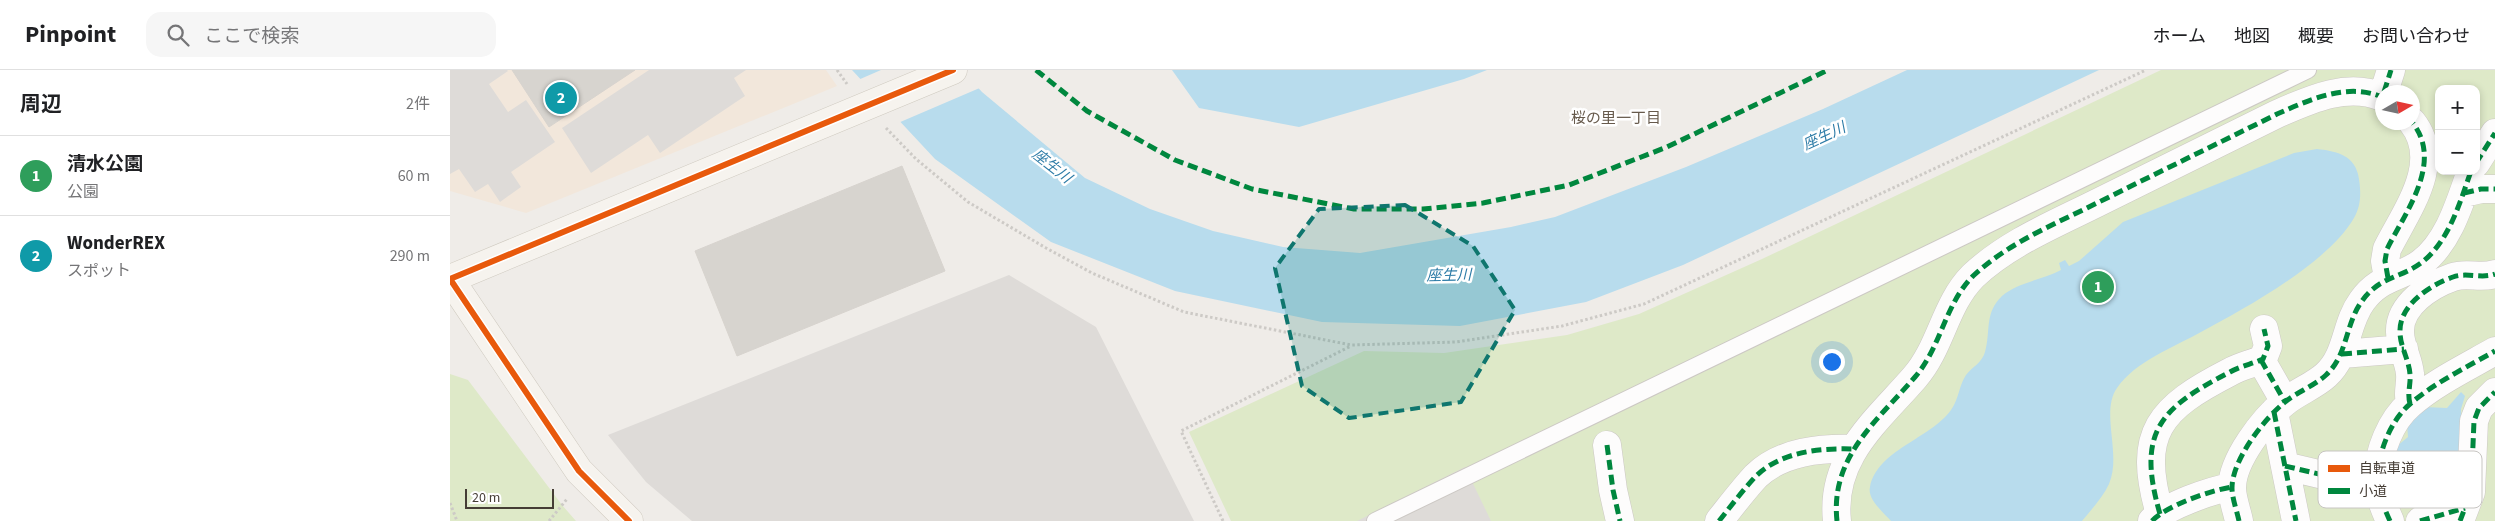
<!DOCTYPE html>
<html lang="ja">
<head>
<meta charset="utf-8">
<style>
	:root { --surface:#fff; --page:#f6f6f6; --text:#202124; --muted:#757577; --line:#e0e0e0; --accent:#db2777 }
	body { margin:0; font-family:"Source Sans 3","Noto Sans JP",sans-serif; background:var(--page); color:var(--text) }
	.controls { position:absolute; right:15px; top:15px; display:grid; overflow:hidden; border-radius:10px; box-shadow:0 2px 8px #0003 }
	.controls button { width:45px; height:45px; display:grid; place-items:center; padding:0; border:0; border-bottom:1px solid var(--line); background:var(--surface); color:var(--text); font:25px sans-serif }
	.compass { position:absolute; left:1925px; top:15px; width:45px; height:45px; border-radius:50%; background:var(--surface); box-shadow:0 2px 8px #0003; rotate:81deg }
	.scale { position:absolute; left:15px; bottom:12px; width:89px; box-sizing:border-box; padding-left:5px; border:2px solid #453d35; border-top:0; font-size:14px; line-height:18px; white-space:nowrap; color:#453d35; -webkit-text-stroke:4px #fff; paint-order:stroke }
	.you { position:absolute; left:1381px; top:291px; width:18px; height:18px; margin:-12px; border:4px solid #fff; border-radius:50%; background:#1a73e8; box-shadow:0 0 0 8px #1a73e833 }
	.badge { display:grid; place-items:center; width:32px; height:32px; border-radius:50%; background:var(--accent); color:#fff; font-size:16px; font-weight:700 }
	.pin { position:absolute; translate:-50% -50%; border:2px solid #fff; box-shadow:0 1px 5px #0006 }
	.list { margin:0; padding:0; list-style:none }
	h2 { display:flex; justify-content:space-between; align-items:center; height:65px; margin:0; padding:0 20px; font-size:21px }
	h2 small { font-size:16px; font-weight:400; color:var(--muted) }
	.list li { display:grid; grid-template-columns:32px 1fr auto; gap:15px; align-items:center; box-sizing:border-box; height:80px; padding:0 20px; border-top:1px solid var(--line) }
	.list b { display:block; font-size:19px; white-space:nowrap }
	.list p { margin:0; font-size:16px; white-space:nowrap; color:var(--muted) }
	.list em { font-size:16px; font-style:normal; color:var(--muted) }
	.icon { flex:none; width:28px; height:28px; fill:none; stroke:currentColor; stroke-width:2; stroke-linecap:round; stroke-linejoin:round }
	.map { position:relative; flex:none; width:2045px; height:451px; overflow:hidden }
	header { display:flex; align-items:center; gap:30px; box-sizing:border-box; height:70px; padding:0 25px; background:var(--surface); border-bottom:1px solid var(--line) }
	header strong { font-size:24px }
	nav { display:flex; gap:28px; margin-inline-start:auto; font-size:18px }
	.search { width:350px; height:45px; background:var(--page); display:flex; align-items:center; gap:12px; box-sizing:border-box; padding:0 18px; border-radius:15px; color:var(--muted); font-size:19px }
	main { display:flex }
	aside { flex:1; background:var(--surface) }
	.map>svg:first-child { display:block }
	.commercial { fill:#f2e7db }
	.green { fill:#dee9c8; fill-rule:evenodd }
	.parking { fill:#dedbd8 }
	.water { fill:#b8dced }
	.pier { fill:#efece8 }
	.building { fill:#d7d4cf; stroke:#d7d3ce }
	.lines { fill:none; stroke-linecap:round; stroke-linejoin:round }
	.lane-casing { stroke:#ccc8c4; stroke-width:18 }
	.street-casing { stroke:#ccc8c4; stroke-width:29 }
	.secondary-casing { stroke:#cec9bf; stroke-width:29 }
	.path { stroke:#cdcac6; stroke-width:3; stroke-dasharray:2.5 2.5; stroke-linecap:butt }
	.lane { stroke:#fdfcfc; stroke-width:16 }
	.street { stroke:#fdfcfc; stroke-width:28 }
	.secondary { stroke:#f6f3ee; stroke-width:28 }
	.quiet { stroke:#00873e; stroke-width:5; stroke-dasharray:10 5; stroke-linecap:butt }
	.cycleway-casing { stroke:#fff; stroke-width:9 }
	.cycleway { stroke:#e8590c; stroke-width:6 }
	.marked { fill:#0f766e; fill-opacity:0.2; stroke:#0f766e; stroke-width:4; stroke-dasharray:10 6; stroke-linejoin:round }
	.labels { text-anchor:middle; stroke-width:5; stroke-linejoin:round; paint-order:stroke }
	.neighbourhood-label { font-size:15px; fill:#675a4c; stroke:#fff }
	.water-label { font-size:15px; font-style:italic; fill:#2e7ca7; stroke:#fff }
	.key { fill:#fff; stroke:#c7c5c2; stroke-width:1 }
	.key-label { font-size:14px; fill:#453d35 }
</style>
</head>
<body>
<header>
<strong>Pinpoint</strong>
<div class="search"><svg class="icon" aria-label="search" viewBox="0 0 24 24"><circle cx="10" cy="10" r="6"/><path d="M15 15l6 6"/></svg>ここで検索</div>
<nav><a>ホーム</a><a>地図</a><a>概要</a><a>お問い合わせ</a></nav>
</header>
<main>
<aside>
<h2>周辺<small>2件</small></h2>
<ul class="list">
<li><span class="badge" style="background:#2e9e5b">1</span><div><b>清水公園</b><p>公園</p></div><em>60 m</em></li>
<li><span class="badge" style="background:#0f9aa8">2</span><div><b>WonderREX</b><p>スポット</p></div><em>290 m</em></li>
</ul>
</aside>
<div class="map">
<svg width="2045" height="451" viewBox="0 0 2045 451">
	<rect width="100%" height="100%" fill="#efece8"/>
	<!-- commercial -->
	<path class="commercial" d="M0,0H376L387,16L76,143L0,121Z"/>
	<!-- green -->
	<path class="green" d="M1711,0H2045V451H781L739,362L914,281L994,283L1117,265L1189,244L1312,189ZM1989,19H2026V101H1989ZM1932,22H1962V52H1932Z
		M0,304L18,310L112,435L126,451H0Z"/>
	<!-- parking -->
	<path class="parking" d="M0,0H57L58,1L39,14L58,42L76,30L105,72L61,102L71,117L50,132L38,114L25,122L9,99L0,104Z
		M199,0H296L284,8L295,26L210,83L198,65L141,103L112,58Z
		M559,205L646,257L744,451H242L196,412L158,365Z
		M1015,397L1041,451H907Z"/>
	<!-- water -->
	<path class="water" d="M402,0H512L532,22L635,108L700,139L763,161L833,177L910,183L1061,157L1105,147L1236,97L1373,39L1457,0H1649L1233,195L1136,232L1010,256L872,252L725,221L601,172L485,89Z
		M722,0H1037L1014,9L849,57L749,38Z
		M1867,79C1884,81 1903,84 1908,104C1911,118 1912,135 1904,148C1878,193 1796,238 1751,262C1722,278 1686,291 1667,318C1650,342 1672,384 1659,414C1653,427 1641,440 1632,451H1441C1433,442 1417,429 1420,417C1427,380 1480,369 1501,340C1509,329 1509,315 1516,305C1522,297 1532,293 1535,282C1541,261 1534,243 1552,226C1568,212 1593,210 1611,200L1609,193L1615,190L1619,196L1629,191L1673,152L1844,83Z
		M2011,322L2015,326L2011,339L2013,397L2007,422L2001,430L1973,439L1943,428L1937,409L1947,376L1958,367L1957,353L1974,337L1997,338Z"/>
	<!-- pier -->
	<path class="pier" d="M431,0H516L532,17L448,53L408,10Z"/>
	<!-- building -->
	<path class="building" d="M62,0H185L99,57Z
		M452,96L495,201L287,286L245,181Z"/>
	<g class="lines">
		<defs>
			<path id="lane" d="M925,451L1858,0"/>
			<path id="street" d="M1934,22L1941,0
				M2026,93L2045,63
				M2014,123L2031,119H2045
				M1938,208L1935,191L1937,179C1956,141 1994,92 1962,52
				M1892,284L1954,279
				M1811,290L1835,332
				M1960,334C1957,323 1961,314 1960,304C1959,290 1950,276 1950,262C1949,235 1980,215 2003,207C2017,202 2031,209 2045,204
				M1824,342L1846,451
				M1157,375L1163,420L1170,451
				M1835,396L1890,409L1927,407
				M1710,444C1686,362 1710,338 1780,302C1791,296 1802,294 1813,289L1818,276L1814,259
				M1269,451C1281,436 1293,420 1306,406C1332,381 1371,378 1404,379
				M1387,451C1380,387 1427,351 1465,307C1491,277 1495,234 1523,206C1558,173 1605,154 1647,133C1707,103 1767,74 1827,44C1859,30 1897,12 1932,27
				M1702,451C1716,436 1761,420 1782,417
				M1789,451C1787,441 1782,428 1782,418C1782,390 1814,349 1835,332C1847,322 1864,316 1876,305C1898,285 1895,254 1912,231C1930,206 1949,209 1971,193C1999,172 2010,132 2021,101
				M1940,451C1934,438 1927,421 1928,407C1928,382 1941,350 1960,334C1984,313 2017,297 2045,281
				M1970,451L2015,438
				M2010,451L2021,422L2024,351L2029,338L2045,322"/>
			<path id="secondary" d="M0,209L503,0
				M0,209L129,401L179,451"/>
		</defs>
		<!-- lane casing -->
		<use href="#lane" class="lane-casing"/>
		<!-- street casing -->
		<use href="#street" class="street-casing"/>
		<!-- secondary casing -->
		<use href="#secondary" class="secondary-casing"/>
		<!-- path -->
		<path class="path" d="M387,0L397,14
			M436,58L466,89L518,132L596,178L642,203L734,242L901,275L1006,272L1112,256L1194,234L1696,0
			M0,433L7,451
			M99,451L117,429
			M773,451L731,361L901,276"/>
		<!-- lane -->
		<use href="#lane" class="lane"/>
		<!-- street -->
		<use href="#street" class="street"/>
		<!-- secondary -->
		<use href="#secondary" class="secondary"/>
		<!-- quiet -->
		<path class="quiet" d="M586,0L637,41L725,90L802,119L904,139H973L1033,133L1119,115L1217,77L1378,0
			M1934,22L1941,0
			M2026,93L2045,63
			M2014,123L2031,119H2045
			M1938,208L1935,191L1937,179C1956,141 1994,92 1962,52
			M1892,284L1954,279
			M1811,290L1835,332
			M1960,334C1957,323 1961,314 1960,304C1959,290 1950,276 1950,262C1949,235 1980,215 2003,207C2017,202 2031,209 2045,204
			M1824,342L1846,451
			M1157,375L1163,420L1170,451
			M1835,396L1890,409L1927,407
			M1710,444C1686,362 1710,338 1780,302C1791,296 1802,294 1813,289L1818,276L1814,259
			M1269,451C1281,436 1293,420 1306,406C1332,381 1371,378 1404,379
			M1387,451C1380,387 1427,351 1465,307C1491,277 1495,234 1523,206C1558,173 1605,154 1647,133C1707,103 1767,74 1827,44C1859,30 1897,12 1932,27
			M1702,451C1716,436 1761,420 1782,417
			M1789,451C1787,441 1782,428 1782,418C1782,390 1814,349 1835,332C1847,322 1864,316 1876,305C1898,285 1895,254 1912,231C1930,206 1949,209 1971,193C1999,172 2010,132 2021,101
			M1940,451C1934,438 1927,421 1928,407C1928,382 1941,350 1960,334C1984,313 2017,297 2045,281
			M1970,451L2015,438
			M2010,451L2021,422L2024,351L2029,338L2045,322"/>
		<defs>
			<path id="cycleway" d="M0,209L503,0
				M0,209L129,401L179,451"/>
		</defs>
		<!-- cycleway casing -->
		<use href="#cycleway" class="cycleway-casing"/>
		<!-- cycleway -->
		<use href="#cycleway" class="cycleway"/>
	</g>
	<!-- marked area -->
	<path class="marked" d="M955,135L1023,176L1065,240L1011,332L899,348L852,316L825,198L869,139Z"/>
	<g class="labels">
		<!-- neighbourhood labels -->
		<g class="neighbourhood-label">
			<text x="1166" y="53">桜の里一丁目</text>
		</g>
		<!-- water labels -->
		<g class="water-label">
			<text transform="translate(1374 66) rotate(-25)" y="5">座生川</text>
			<text transform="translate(602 96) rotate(38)" y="5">座生川</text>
			<text transform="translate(999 205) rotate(-1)" y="5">座生川</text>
		</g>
	</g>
	<!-- legend -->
	<rect x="1868" y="381" width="164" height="57" rx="8" class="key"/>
	<rect x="1878" y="395" width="22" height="7" fill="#e8590c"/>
	<rect x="1878" y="418" width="22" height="6" fill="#00873e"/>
	<g class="key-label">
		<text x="1909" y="403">自転車道</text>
		<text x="1909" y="426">小道</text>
	</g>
</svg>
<div class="controls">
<button>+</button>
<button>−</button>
</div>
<svg class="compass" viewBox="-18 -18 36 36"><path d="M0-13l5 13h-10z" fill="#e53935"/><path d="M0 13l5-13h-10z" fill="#757577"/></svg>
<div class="scale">20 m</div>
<div class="you"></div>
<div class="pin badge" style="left:1648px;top:217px;background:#2e9e5b">1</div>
<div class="pin badge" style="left:111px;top:28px;background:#0f9aa8">2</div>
</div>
</main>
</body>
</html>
